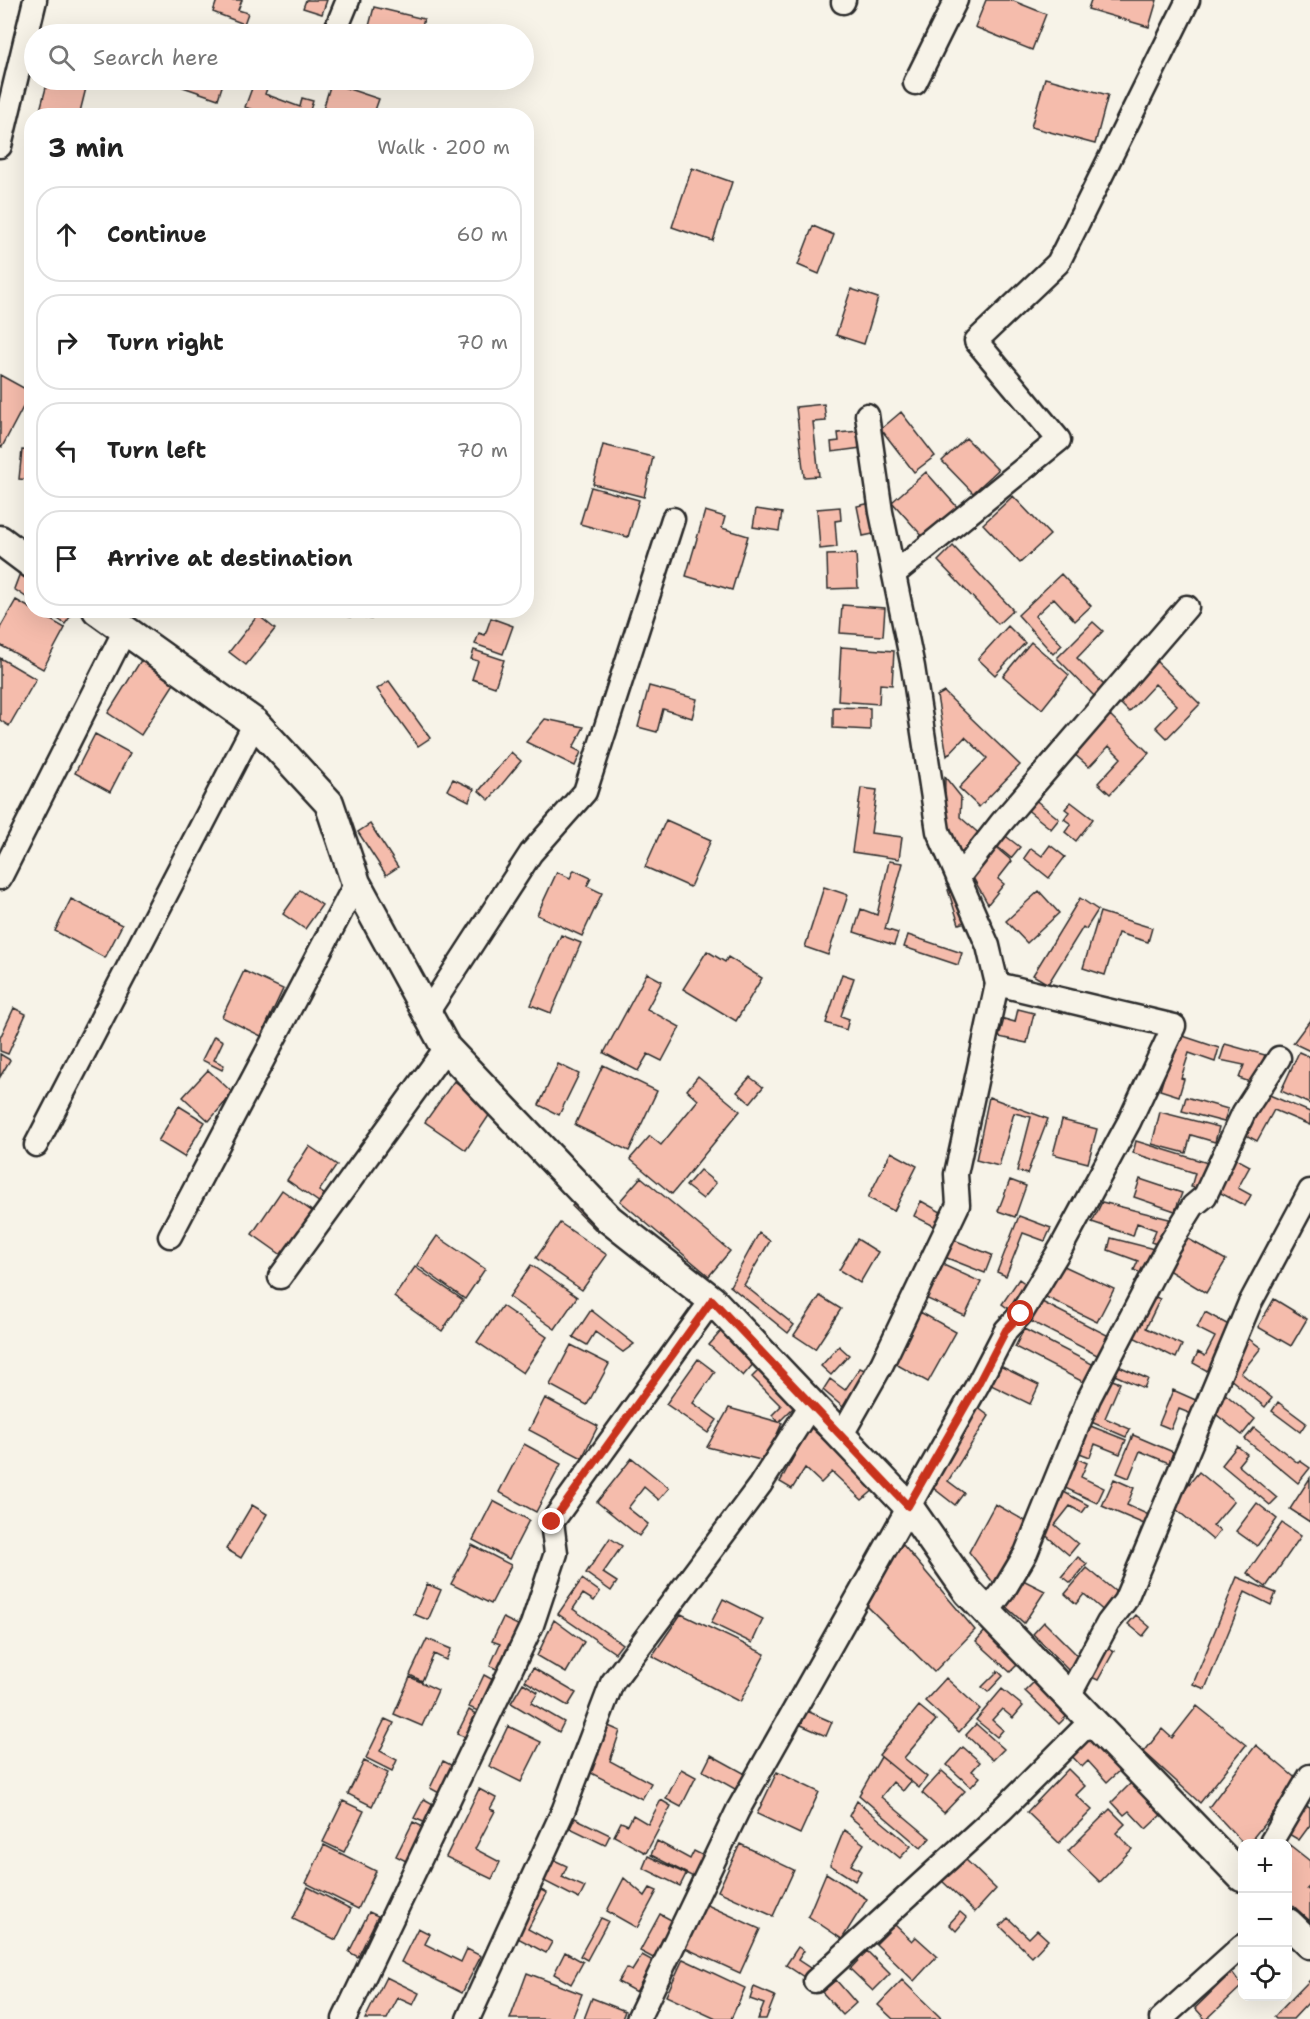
<!DOCTYPE html>
<html lang="en">
<head>
<meta charset="utf-8">
<style>
	:root { --surface:#fff; --page:#f2f2f2; --text:#222; --muted:#767676; --line:#e0e0e0 }
	body { margin:0; font-family:"Shantell Sans",sans-serif; background:var(--page); color:var(--text) }
	.controls { position:absolute; right:18px; bottom:18px; display:grid; overflow:hidden; border-radius:12px; box-shadow:0 6px 24px #0002 }
	.controls button { width:54px; height:54px; display:grid; place-items:center; padding:0; border:0; border-bottom:2px solid var(--line); background:var(--surface); color:var(--text); font:30px sans-serif }
	.stop { position:absolute; width:18px; height:18px; margin:-14px; border:4px solid #c8321e; border-radius:50%; background:#fff }
	.stop.end { background:#c8321e; border-color:#fff; box-shadow:0 2px 6px #0008 }
	.list { margin:0; padding:0; list-style:none }
	h2 { display:flex; justify-content:space-between; align-items:center; height:78px; margin:0; padding:0 24px; font-size:26px }
	h2 small { font-size:20px; font-weight:400; color:var(--muted) }
	.list li { display:grid; grid-template-columns:39px 1fr auto; gap:18px; align-items:center; box-sizing:border-box; height:96px; margin:0 12px 12px; padding:0 12px; border:2px solid var(--line); border-radius:24px }
	.list b { display:block; font-size:22px; white-space:nowrap }
	.list em { font-size:20px; font-style:normal; color:var(--muted) }
	.icon { flex:none; width:33px; height:33px; fill:none; stroke:currentColor; stroke-width:2; stroke-linecap:round; stroke-linejoin:round }
	.map { position:relative; flex:none; width:1310px; height:2019px; overflow:hidden }
	.search { position:absolute; background:var(--surface); box-shadow:0 6px 24px #0002; left:24px; top:24px; width:510px; height:66px; display:flex; align-items:center; gap:15px; box-sizing:border-box; padding:0 21px; border-radius:33px; color:var(--muted); font-size:22px }
	.panel { position:absolute; background:var(--surface); box-shadow:0 6px 24px #0002; left:24px; top:108px; width:510px; height:510px; border-radius:24px }
	.map>svg:first-child { display:block }
	.building { fill:#f5bcac; stroke:#2b2b2b; stroke-width:1.5 }
	.lines { fill:none; stroke-linecap:round; stroke-linejoin:round }
	.minor-casing { stroke:#2b2b2b; stroke-width:27 }
	.tertiary-casing { stroke:#2b2b2b; stroke-width:33 }
	.minor { stroke:#f7f3e8; stroke-width:22 }
	.tertiary { stroke:#f7f3e8; stroke-width:28 }
	.route { stroke:#c8321e; stroke-width:8 }
</style>
</head>
<body>
<div class="map">
<svg width="1310" height="2019" viewBox="0 0 1310 2019">
	<rect width="100%" height="100%" fill="#f7f3e8"/>
	<filter id="ink" filterUnits="userSpaceOnUse"><feTurbulence type="fractalNoise" baseFrequency=".0167" numOctaves="2"/><feDisplacementMap in="SourceGraphic" scale="12" xChannelSelector="R" yChannelSelector="G"/><feConvolveMatrix kernelMatrix="1 2 1 2 8 2 1 2 1" color-interpolation-filters="sRGB"/></filter>
	<g filter="url(#ink)">
		<!-- building -->
		<path class="building" d="M217,0H242L238,10L248,13L244,24L213,12Z
			M306,0H327L322,14L303,8Z
			M986,0H1011L1046,14L1032,50L975,27Z
			M1091,0H1157L1149,27L1088,9Z
			M374,7L424,19L420,34H367Z
			M1045,78L1108,95L1095,144L1031,127Z
			M48,80H88L79,116H46L39,114Z
			M186,80H224L218,99L183,87Z
			M255,80H270L265,94L300,107L302,98L313,101L308,116H268L245,107Z
			M331,83L379,99L373,116H321Z
			M692,168L732,182L713,241L672,227Z
			M813,226L834,235L819,274L798,265Z
			M851,289L878,298L864,344L836,335Z
			M0,375L31,392L2,447L0,446Z
			M824,404L826,421L813,422L819,476L804,477L796,407Z
			M901,412L935,456L914,472L881,429Z
			M859,431L861,448L832,452L831,442L839,441L838,433Z
			M966,438L998,470L973,493L942,461Z
			M603,445L653,457L644,497L593,484Z
			M22,450L32,451V480L19,479Z
			M926,472L958,508L924,538L892,502Z
			M591,487L639,500L628,537L580,524Z
			M1013,496L1050,535L1020,563L983,524Z
			M871,503L878,533L863,536L857,506Z
			M840,507L841,520L835,521L837,547L820,549L817,509Z
			M756,509L782,513L779,531L753,527Z
			M705,511L725,517L722,528L748,536L732,590L686,576Z
			M953,546L1013,610L998,624L938,561Z
			M856,554L858,588L828,589L827,555Z
			M23,565L32,571V601L14,589Z
			M1061,574L1091,606L1075,621L1054,598L1035,616L1062,645L1053,654L1018,615Z
			M16,600L65,628L43,669L0,645V628Z
			M842,605L885,608L883,636L840,633Z
			M45,610H75L65,624Z
			M330,610H374L371,619L351,613L350,617Z
			M258,615L275,629L246,665L229,652Z
			M491,618L513,626L503,654L475,644L479,633L485,635Z
			M1093,622L1103,631L1077,658L1110,691L1100,702L1057,658Z
			M1008,626L1025,643L995,675L978,659Z
			M1031,642L1069,675L1042,709L1003,676Z
			M841,647L894,651L892,685L880,684L879,704L838,701Z
			M474,650L504,660L495,687L472,679L478,661L471,659Z
			M143,657L177,679L141,735L108,713Z
			M0,658L36,679L9,726L0,720Z
			M1156,661L1200,704L1167,738L1156,727L1177,705L1155,684L1129,712L1118,701Z
			M389,681L430,738L418,746L377,689Z
			M649,686L697,699L692,718L663,709L657,732L638,727Z
			M944,692L1020,765L979,807L959,788L987,758L965,737L947,756L937,696Z
			M833,707L870,708V730L833,728Z
			M1110,715L1149,753L1110,794L1098,783L1121,758L1109,746L1089,767L1073,753Z
			M545,719L584,727L573,748L581,752L575,766L526,742Z
			M95,734L130,753L110,792L75,773Z
			M511,752L521,761L489,800L479,791Z
			M945,777L961,797L960,817L983,837L957,869L944,828Z
			M453,779L474,789L469,801L447,790Z
			M861,788L877,790L871,833L902,837L899,859L852,852Z
			M1033,798L1059,819L1051,829L1025,808Z
			M1071,802L1093,819L1076,841L1065,832L1071,824L1064,819L1069,812L1065,809Z
			M666,820L711,840L690,887L645,867Z
			M370,824L398,867L386,875L358,832Z
			M1003,834L1020,847L1011,858L994,844Z
			M993,845L1012,861L998,879L1004,884L988,904L971,874Z
			M1050,845L1065,857L1049,878L1024,858L1031,848L1042,856Z
			M889,861L903,863L885,929L898,933L894,945L854,932L861,909L877,915Z
			M574,870L591,878L587,886L602,893L582,936L537,915L557,872L570,878Z
			M824,887L848,895L828,955L805,947Z
			M955,887L968,921L959,924L948,890Z
			M300,890L322,905L305,929L283,914Z
			M1039,891L1059,913L1027,943L1006,921Z
			M1080,898L1098,910L1086,929L1083,927L1048,984L1033,975Z
			M71,899L122,925L105,958L55,931Z
			M1100,912L1152,928L1148,942L1118,933L1105,975L1083,968Z
			M561,935L581,943L551,1013L531,1005Z
			M908,935L962,953L958,965L904,947Z
			M707,951L725,962L728,957L762,978L736,1021L683,989Z
			M244,971L283,989L261,1036L222,1017Z
			M647,973L662,981L647,1009L680,1027L662,1061L648,1054L638,1071L604,1053Z
			M842,974L854,978L841,1016L849,1019L846,1030L826,1023Z
			M14,1008L26,1014L8,1054L0,1051V1038Z
			M1018,1009L1034,1013L1027,1043L999,1037L1004,1019L1015,1022Z
			M1310,1020V1051L1293,1043Z
			M1177,1034L1219,1048L1215,1062L1189,1053L1181,1078L1184,1079L1179,1096L1160,1090Z
			M214,1036L223,1041L214,1060L224,1065L222,1070L202,1060Z
			M1225,1044L1265,1055L1255,1084L1239,1078L1244,1065L1220,1060Z
			M1299,1052L1310,1057V1104L1281,1091Z
			M0,1054L10,1060L0,1077Z
			M558,1064L579,1074L559,1115L539,1105Z
			M603,1065L657,1091L629,1151L575,1125Z
			M208,1070L233,1093L209,1121L183,1097Z
			M698,1076L740,1111L672,1194L630,1159L650,1136L661,1145L698,1100L687,1090Z
			M750,1077L763,1087L750,1103L737,1092Z
			M454,1081L494,1108L466,1150L425,1122Z
			M1267,1094L1310,1112V1125L1274,1110L1257,1141L1244,1134Z
			M989,1097L1048,1119L1027,1174L1017,1171L1031,1117L1014,1113L999,1166L976,1160Z
			M1186,1097L1228,1109L1224,1122L1182,1111Z
			M179,1106L205,1122L184,1157L158,1141Z
			M1160,1112L1219,1127L1215,1142L1191,1135L1186,1153L1152,1144Z
			M1062,1120L1097,1129L1088,1163L1053,1154Z
			M1136,1141L1211,1164L1203,1190L1191,1187L1195,1173L1133,1153Z
			M309,1146L337,1165L319,1191L332,1199L326,1207L287,1180Z
			M891,1152L917,1166L894,1211L868,1198Z
			M1233,1157L1250,1166L1238,1188L1251,1195L1245,1206L1215,1190Z
			M700,1170L716,1183L703,1199L686,1186Z
			M641,1177L730,1251L709,1276L620,1201Z
			M1140,1179L1182,1193L1175,1211L1134,1197Z
			M1010,1180L1026,1186L1015,1217L998,1211Z
			M282,1190L313,1212L283,1256L252,1234Z
			M582,1196L609,1222L598,1232L572,1206Z
			M921,1201L941,1212L934,1226L914,1216Z
			M1102,1202L1177,1221L1162,1246L1151,1242L1156,1230L1137,1223L1133,1236L1092,1222Z
			M1019,1216L1051,1228L1045,1241L1023,1233L1006,1276L997,1272Z
			M560,1223L607,1255L582,1290L536,1258Z
			M759,1233L770,1241L744,1285L794,1325L788,1333L730,1286Z
			M437,1236L485,1269L465,1299L417,1265Z
			M1183,1236L1226,1260L1206,1293L1168,1270Z
			M949,1238L992,1255L985,1273L942,1256Z
			M1111,1238L1158,1250L1146,1276L1134,1270L1138,1261L1108,1250Z
			M857,1239L878,1252L860,1283L839,1270Z
			M939,1263L981,1282L965,1316L923,1297Z
			M531,1265L577,1297L555,1329L509,1297Z
			M1062,1265L1114,1289L1097,1322L1044,1296Z
			M415,1267L463,1300L442,1331L394,1297Z
			M1019,1279L1030,1287L1013,1312L1002,1304Z
			M1147,1293L1160,1299L1146,1328L1182,1345L1176,1358L1127,1334Z
			M820,1296L841,1309L815,1349L794,1335Z
			M1274,1299L1307,1319L1291,1346L1258,1327Z
			M1038,1300L1111,1337L1101,1357L1028,1320Z
			M502,1306L547,1337L523,1373L477,1342Z
			M591,1310L634,1344L623,1352L595,1332L587,1345L573,1337Z
			M920,1312L956,1332L928,1382L892,1362Z
			M1205,1312L1236,1329L1213,1374L1193,1363L1198,1352L1205,1356L1215,1337L1197,1328Z
			M723,1329L755,1362L743,1376L709,1345Z
			M1024,1329L1100,1368L1091,1386L1015,1347Z
			M1245,1336L1261,1348L1241,1373L1272,1398L1265,1407L1229,1378Z
			M571,1345L609,1364L587,1405L550,1385Z
			M839,1346L849,1355L831,1375L821,1366Z
			M698,1359L715,1372L693,1403L717,1420L708,1433L666,1404Z
			M1114,1364L1148,1379L1144,1388L1110,1373Z
			M998,1365L1039,1385L1030,1404L989,1384Z
			M860,1368L867,1371L843,1407L823,1390L830,1379L845,1390Z
			M760,1369L796,1405L779,1422L772,1415L781,1406L752,1377Z
			M1107,1378L1120,1383L1105,1418L1130,1429L1126,1437L1089,1421Z
			M1173,1390L1200,1402L1194,1415L1179,1409L1171,1429L1159,1424Z
			M1224,1393L1255,1419L1242,1435L1212,1411Z
			M545,1398L598,1426L582,1458L529,1430Z
			M1278,1402L1306,1423L1300,1432L1272,1411Z
			M977,1407L989,1416L948,1481L964,1493L955,1505L932,1487Z
			M729,1408L782,1423L765,1461L707,1447Z
			M1088,1425L1126,1440L1120,1454L1095,1444L1090,1457L1077,1452Z
			M810,1427L875,1489L862,1500L832,1472L821,1483L805,1468L792,1489L780,1482Z
			M1254,1428L1298,1463L1300,1461L1310,1468L1298,1483L1245,1439Z
			M1133,1435L1173,1452L1169,1463L1140,1451L1129,1478L1117,1473Z
			M524,1444L561,1464L536,1512L499,1492Z
			M1237,1446L1247,1454L1238,1465L1277,1498L1270,1505L1222,1465Z
			M632,1458L669,1488L659,1500L644,1487L628,1508L648,1524L639,1536L597,1502Z
			M1076,1458L1087,1463L1081,1477L1104,1488L1097,1503L1063,1487Z
			M1199,1472L1234,1501L1213,1526L1220,1531L1213,1540L1171,1505Z
			M1310,1478V1522L1290,1509Z
			M1114,1479L1134,1488L1127,1505L1149,1515L1144,1524L1102,1506Z
			M1062,1491L1088,1505L1082,1513L1070,1506L1055,1525L1078,1544L1069,1555L1042,1532Z
			M493,1501L529,1520L509,1559L473,1540Z
			M1257,1503L1277,1519L1257,1546L1236,1531Z
			M995,1504L1029,1523L999,1590L969,1552Z
			M252,1505L267,1514L241,1558L226,1549Z
			M1282,1523L1301,1536L1266,1587L1247,1573Z
			M610,1538L622,1546L603,1573L617,1582L611,1591L586,1573Z
			M898,1539L975,1630L934,1672L862,1601Z
			M472,1545L511,1565L491,1604L451,1584Z
			M1078,1557L1087,1564L1071,1583L1062,1576Z
			M1087,1568L1121,1596L1106,1613L1084,1594L1076,1604L1065,1594Z
			M1237,1577L1276,1593L1271,1605L1245,1592L1205,1689L1193,1684Z
			M582,1579L600,1592L594,1601L583,1594L573,1609L622,1644L615,1653L558,1614Z
			M1021,1579L1045,1591L1024,1623L1004,1605Z
			M427,1584L441,1590L428,1620L414,1614Z
			M723,1599L763,1619L752,1643L711,1623Z
			M681,1614L765,1654L740,1702L652,1656Z
			M1136,1615L1150,1627L1143,1636L1128,1624Z
			M503,1618L520,1626L499,1670L490,1666L500,1644L492,1641Z
			M554,1620L584,1642L566,1673L537,1656Z
			M1044,1622L1081,1659L1069,1671L1033,1634Z
			M986,1630L1021,1661L1010,1672L976,1641Z
			M427,1639L451,1649L446,1660L434,1654L422,1681L410,1675Z
			M1102,1645L1114,1651L1098,1680L1087,1675Z
			M533,1668L576,1693L568,1706L525,1681Z
			M998,1671L1003,1676L988,1692L982,1687Z
			M484,1675L495,1681L480,1712L469,1707Z
			M410,1677L438,1690L422,1726L394,1714Z
			M946,1678L980,1709L959,1732L925,1701Z
			M1036,1680L1070,1713L1059,1724L1025,1691Z
			M523,1683L538,1692L531,1703L564,1722L559,1732L511,1703Z
			M1002,1689L1023,1706L1013,1718L1002,1709L992,1720L1003,1730L997,1737L976,1720Z
			M919,1706L936,1720L904,1758L927,1777L919,1788L879,1755Z
			M1197,1706L1246,1745L1200,1803L1144,1752L1162,1729L1172,1738Z
			M469,1710L476,1714L465,1737L457,1734Z
			M807,1711L832,1722L826,1736L801,1725Z
			M385,1719L394,1723L380,1751L397,1760L392,1771L366,1758Z
			M976,1724L1004,1749L993,1760L966,1735Z
			M606,1725L620,1731L610,1761L651,1783L642,1799L589,1772Z
			M508,1726L541,1742L521,1782L489,1766Z
			M1089,1736L1120,1770L1107,1782L1088,1761L1082,1767L1070,1754Z
			M1256,1745L1299,1781L1248,1844H1244L1209,1807Z
			M963,1747L980,1762L972,1771L980,1777L971,1787L947,1765Z
			M711,1755L751,1777L742,1793L703,1771Z
			M881,1757L911,1781L903,1791L893,1782L881,1797L930,1838L921,1848L859,1795Z
			M364,1761L388,1773L372,1806L348,1794Z
			M443,1761L455,1767L441,1794L430,1788Z
			M681,1769L696,1777L681,1807L666,1799Z
			M1068,1769L1085,1786L1076,1795L1092,1810L1059,1843L1027,1812Z
			M942,1771L965,1791L944,1813L922,1793Z
			M777,1772L819,1792L800,1834L757,1814Z
			M1132,1782L1162,1814L1146,1829L1129,1811L1124,1815L1112,1802Z
			M479,1789L496,1798L490,1809L495,1811L475,1849L500,1862L492,1879L446,1857Z
			M424,1799L435,1805L426,1823L414,1818Z
			M661,1800L671,1806L646,1853L614,1836L621,1822L628,1825L633,1815L648,1824Z
			M343,1801L364,1811L344,1852L323,1842Z
			M857,1801L911,1846L900,1858L849,1816Z
			M1304,1805L1310,1808V1825L1299,1840L1287,1833Z
			M1110,1809L1125,1824L1116,1833L1132,1849L1100,1882L1068,1851Z
			M575,1818L610,1835L605,1845L570,1828Z
			M413,1822L423,1827L406,1861L396,1856Z
			M844,1830L864,1844L851,1865L861,1871L855,1881L830,1865Z
			M657,1841L690,1859L694,1851L708,1858L697,1879L651,1855Z
			M1286,1842L1310,1861V1886L1307,1889L1310,1891V1921L1288,1901Z
			M740,1844L794,1870L773,1916L718,1891Z
			M324,1845L376,1871L358,1909L306,1883Z
			M648,1856L686,1874L680,1886L643,1868Z
			M963,1857L996,1889L975,1912L941,1880Z
			M554,1860L567,1866L562,1877L585,1887L579,1899L544,1881Z
			M826,1873L867,1899L842,1939L808,1916Z
			M624,1878L645,1896L650,1888L657,1891L637,1928L607,1911Z
			M308,1887L351,1909L336,1940L293,1919Z
			M537,1888L547,1893L528,1929L552,1942L546,1953L512,1935Z
			M705,1904L760,1929L740,1973L685,1948Z
			M369,1912L378,1916L358,1957L349,1952Z
			M960,1912L967,1918L956,1931L949,1924Z
			M660,1914L675,1922L655,1959L640,1951Z
			M601,1918L608,1921L587,1960L580,1956Z
			M1008,1918L1029,1938L1037,1930L1048,1940L1032,1957L1000,1926Z
			M895,1925L912,1941L916,1937L937,1956L914,1981L876,1944Z
			M418,1928L430,1934L425,1944L461,1962L467,1949L481,1956L462,1993L401,1962Z
			M798,1947L804,1951L798,1960L813,1970L807,1979L786,1965Z
			M867,1951L890,1974L873,1991L850,1969Z
			M565,1952L583,1962L571,1984L554,1974Z
			M642,1955L653,1961L636,1992L618,1982L626,1968L632,1971Z
			M683,1959L745,1988L731,2019H716L666,1996Z
			M1232,1972L1242,1986L1207,2019H1205L1195,2008Z
			M527,1973L582,1994L572,2019H510Z
			M386,1977L419,1993L413,2005L398,1998L387,2019H365Z
			M836,1980L856,2003L843,2015L822,1992Z
			M902,1980L942,2019H893L878,2005Z
			M1310,1980V2001L1293,2019H1276L1274,2017Z
			M754,1987L775,1996L766,2019H758L764,2004L750,1999Z
			M592,1998L625,2011L622,2019H584Z"/>
		<g class="lines">
			<defs>
				<path id="minor" d="M843,2L844,0
					M334,34L348,0
					M915,83L956,0
					M0,146L35,0
					M894,574L1059,440L976,341L1058,263L1188,0
					M0,878L125,630
					M958,878L1001,823L1187,607
					M427,1013L531,853L585,792L673,519
					M36,1145L255,723
					M170,1236L356,883
					M280,1277L446,1048
					M841,1436L882,1364L958,1205L956,1174L997,984L988,946L938,831L913,667L881,512L867,415
					M988,1611L1004,1590L1026,1553L1089,1398L1167,1248L1193,1206L1205,1196L1244,1112L1279,1058
					M1069,1696L1108,1623L1125,1601L1249,1305L1310,1191
					M1270,1844L1310,1776
					M815,1981L1002,1810L1092,1720
					M344,2019L532,1625L556,1553L552,1522L712,1300
					M468,2019L564,1809L612,1683L760,1485L811,1405
					M638,2019L738,1810L978,1384L1006,1330L1021,1314L1062,1246L1129,1122L1174,1026L997,984
					M1161,2019L1242,1946"/>
				<path id="tertiary" d="M0,540L32,564
					M97,610L255,723L329,803L356,883L446,1048L609,1219L712,1300L908,1506L968,1592L1242,1877
					M1288,1923L1310,1944"/>
			</defs>
			<!-- minor casing -->
			<use href="#minor" class="minor-casing"/>
			<!-- tertiary casing -->
			<use href="#tertiary" class="tertiary-casing"/>
			<!-- minor -->
			<use href="#minor" class="minor"/>
			<!-- tertiary -->
			<use href="#tertiary" class="tertiary"/>
		</g>
	</g>
	<g class="lines" filter="url(#ink)">
		<!-- route -->
		<path class="route" d="M552,1522L712,1300L908,1506L978,1384L1006,1330L1021,1314"/>
	</g>
</svg>
<div class="controls">
<button>+</button>
<button>−</button>
<button><svg class="icon" aria-label="locate" viewBox="0 0 24 24"><circle cx="12" cy="12" r="6"/><path d="M12 2v4M12 18v4M2 12h4M18 12h4"/></svg></button>
</div>
<div class="stop" style="left:1021px;top:1314px"></div>
<div class="stop end" style="left:552px;top:1522px"></div>
<div class="search"><svg class="icon" aria-label="search" viewBox="0 0 24 24"><circle cx="10" cy="10" r="6"/><path d="M15 15l6 6"/></svg>Search here</div>
<section class="panel">
<h2>3 min<small>Walk · 200 m</small></h2>
<ul class="list">
<li><svg class="icon" aria-label="ahead" viewBox="0 0 24 24"><path d="M12 20V5M6 11l6-6 6 6"/></svg><div><b>Continue</b></div><em>60 m</em></li>
<li><svg class="icon" aria-label="right" viewBox="0 0 24 24"><path d="M7 20v-9h11M14 6l5 5-5 5"/></svg><div><b>Turn right</b></div><em>70 m</em></li>
<li><svg class="icon" aria-label="left" viewBox="0 0 24 24"><path d="M17 20v-9H6M10 6l-5 5 5 5"/></svg><div><b>Turn left</b></div><em>70 m</em></li>
<li><svg class="icon" aria-label="arrive" viewBox="0 0 24 24"><path d="M6 21V4h12l-3 4 3 4H6"/></svg><div><b>Arrive at destination</b></div></li>
</ul>
</section>
</div>
</body>
</html>
